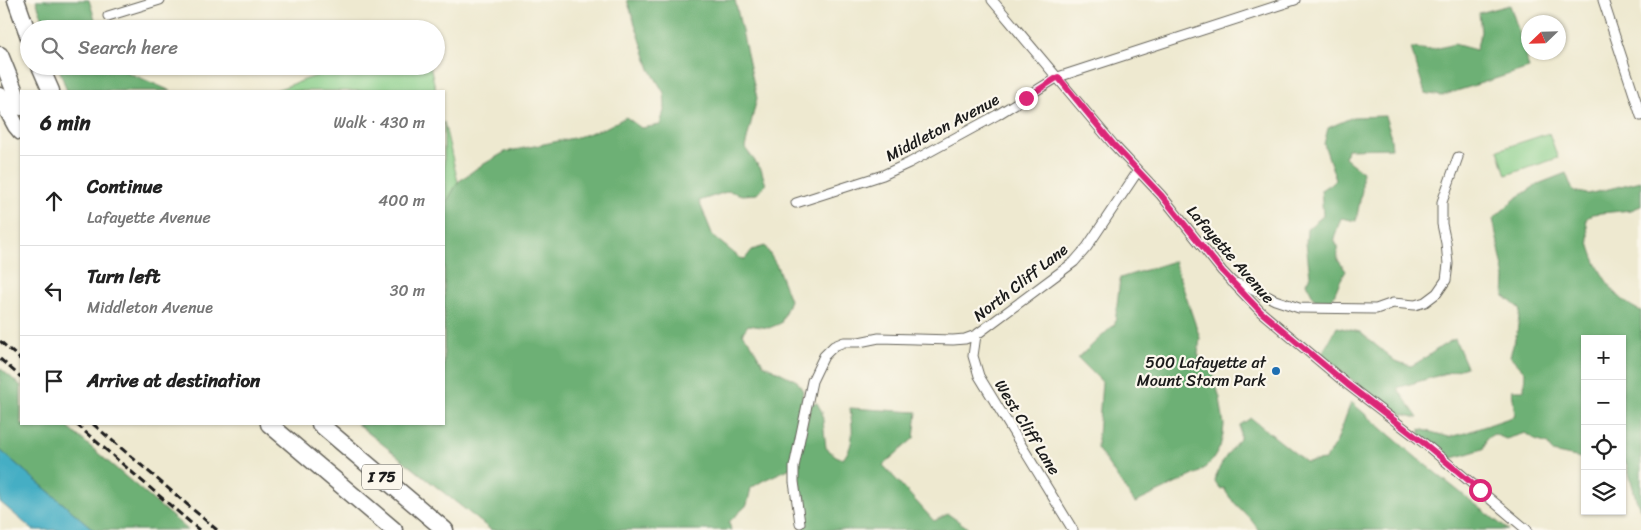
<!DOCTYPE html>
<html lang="en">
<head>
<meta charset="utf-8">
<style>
	:root { --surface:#fff; --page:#f6f6f6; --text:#222; --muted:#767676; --line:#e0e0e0 }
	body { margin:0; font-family:Sriracha,sans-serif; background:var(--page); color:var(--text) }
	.controls { position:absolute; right:15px; bottom:15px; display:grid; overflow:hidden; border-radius:0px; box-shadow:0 1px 4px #0004 }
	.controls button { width:45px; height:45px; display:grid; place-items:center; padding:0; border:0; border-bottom:1px solid var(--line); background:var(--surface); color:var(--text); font:25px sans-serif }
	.compass { position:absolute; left:1521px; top:15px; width:45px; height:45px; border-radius:50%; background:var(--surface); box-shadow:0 1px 4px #0004; rotate:247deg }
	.stop { position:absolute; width:15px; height:15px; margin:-11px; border:4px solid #db2777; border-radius:50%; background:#fff }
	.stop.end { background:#db2777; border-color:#fff; box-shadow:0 1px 5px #0008 }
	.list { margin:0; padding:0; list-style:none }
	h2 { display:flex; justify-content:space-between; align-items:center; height:65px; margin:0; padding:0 20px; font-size:21px }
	h2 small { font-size:16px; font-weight:400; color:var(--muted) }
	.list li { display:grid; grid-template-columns:32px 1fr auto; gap:15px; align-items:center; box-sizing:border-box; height:90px; padding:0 20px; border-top:1px solid var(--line) }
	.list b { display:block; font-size:19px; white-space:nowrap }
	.list p { margin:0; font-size:16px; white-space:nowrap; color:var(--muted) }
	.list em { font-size:16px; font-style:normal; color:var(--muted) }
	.icon { flex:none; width:28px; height:28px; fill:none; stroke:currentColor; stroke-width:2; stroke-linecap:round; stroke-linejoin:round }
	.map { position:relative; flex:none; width:1641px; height:530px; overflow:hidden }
	.search { position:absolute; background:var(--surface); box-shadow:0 1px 4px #0004; left:20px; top:20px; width:425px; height:55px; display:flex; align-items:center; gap:12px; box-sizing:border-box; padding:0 18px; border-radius:28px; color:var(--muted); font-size:19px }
	.panel { position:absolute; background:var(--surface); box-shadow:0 1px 4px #0004; left:20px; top:90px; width:425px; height:335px; border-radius:0px }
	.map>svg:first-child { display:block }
	.green { fill:#87cd88; stroke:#527452 }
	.forest { fill:#6db074; stroke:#446648 }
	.water { fill:#45aec4; stroke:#306570 }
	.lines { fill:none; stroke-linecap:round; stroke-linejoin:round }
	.street-casing { stroke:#66645b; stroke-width:11 }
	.highway-casing { stroke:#66645b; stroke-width:19 }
	.street { stroke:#fff; stroke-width:9 }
	.highway { stroke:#fff; stroke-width:16 }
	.rail { stroke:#1c1c1c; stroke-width:3; stroke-dasharray:8 4; stroke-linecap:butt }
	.route { stroke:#db2777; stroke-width:6 }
	.poi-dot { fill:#1f6fb2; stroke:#fbf7ec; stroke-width:2 }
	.labels { text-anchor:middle; stroke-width:4.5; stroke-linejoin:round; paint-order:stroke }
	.shield { fill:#fbf7ec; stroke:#5f5e5a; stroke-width:1 }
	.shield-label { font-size:15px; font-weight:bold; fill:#1c1c1c }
	.street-label { font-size:16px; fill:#1c1c1c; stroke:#fbf7ec }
	.poi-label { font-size:16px; fill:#1c1c1c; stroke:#fbf7ec; text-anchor:end }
</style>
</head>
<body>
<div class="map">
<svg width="1641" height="530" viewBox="0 0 1641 530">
	<rect width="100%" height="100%" fill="#fbf7ec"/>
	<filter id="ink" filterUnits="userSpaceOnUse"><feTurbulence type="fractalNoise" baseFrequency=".02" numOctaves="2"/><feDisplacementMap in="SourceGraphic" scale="10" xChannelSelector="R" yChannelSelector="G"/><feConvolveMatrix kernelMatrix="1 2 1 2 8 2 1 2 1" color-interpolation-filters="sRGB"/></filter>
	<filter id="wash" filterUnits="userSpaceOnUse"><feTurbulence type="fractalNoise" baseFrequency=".0096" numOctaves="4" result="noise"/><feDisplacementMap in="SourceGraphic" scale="20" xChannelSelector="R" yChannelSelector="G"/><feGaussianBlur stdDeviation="1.12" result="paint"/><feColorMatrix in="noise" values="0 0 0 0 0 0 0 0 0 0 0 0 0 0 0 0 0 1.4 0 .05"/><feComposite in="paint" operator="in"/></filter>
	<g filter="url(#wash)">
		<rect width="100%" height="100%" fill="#eee9d0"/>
		<!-- green -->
		<path class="green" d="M391,66H430L436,91H273L333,70Z
			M444,122L458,182L444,207Z
			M1549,133L1558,158L1506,175L1498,150Z"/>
		<!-- forest -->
		<path class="forest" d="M36,0H89L98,29H46Z
			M627,0H735L757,98L745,148L761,169L766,185L757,194L742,195L729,191L699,201L713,236L740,258L745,259L752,250L765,246L777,266L790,300L781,323L769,328L748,325L742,334L750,342L763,364L797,381L803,391L793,467L764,480L751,488L747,505L729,522L731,530H491L357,424H444V207L458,182L477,168L505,152L578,137L607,127L626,117L641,128L660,125L665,107L664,93L650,69Z
			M1510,5L1519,32L1529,68L1441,96L1425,93L1411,48L1431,50L1454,44L1476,50L1481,32L1479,13Z
			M58,66H113L171,91H67Z
			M1385,116L1390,132L1392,148L1347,149L1345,158L1362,172V190L1356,221L1341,218L1334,238L1337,246L1338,260L1346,271L1340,281L1332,300H1315L1306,283L1310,276L1306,243L1307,229L1323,216L1321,190L1336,180L1324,144L1328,128L1353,117Z
			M1566,173L1573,191L1588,194L1641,181V206L1631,210L1592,214L1586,219C1587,226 1588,234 1589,242C1595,268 1615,301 1641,311V510L1636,499L1626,462H1622V339H1585V459L1552,452L1548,444L1535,440L1525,433L1506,439L1494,434L1487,438L1483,449L1450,459L1420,437V429L1449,437L1465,433L1515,416L1512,390H1524L1525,372L1510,356L1517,332L1520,309L1504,296L1505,278L1493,219L1515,199L1538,184Z
			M1174,261L1200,338L1198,354L1202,363L1212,372L1220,398L1224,425L1223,434L1220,447L1215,456L1211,462L1200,472L1135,503L1097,448L1102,382L1078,358L1115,324L1120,278Z
			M1337,327L1360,332L1395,361L1411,366C1427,358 1439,346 1455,339L1467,367L1397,388L1418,418L1394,412L1321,356Z
			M0,368L21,386V424H64L188,530H94L0,450Z
			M1351,402L1418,459L1508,530H1258C1250,514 1231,504 1224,488L1221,489L1215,482C1216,469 1230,449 1240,439V425L1251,418L1306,462L1325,460L1337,441Z
			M811,403H817L822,412L826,448L836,456L843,459C856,443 852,428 850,408L917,412L914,438L883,465L934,521L948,514L971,530H804L799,473V459Z"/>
		<!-- water -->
		<path class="water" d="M0,450L94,530H33L0,502Z"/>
	</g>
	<g filter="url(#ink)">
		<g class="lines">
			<defs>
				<path id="street" d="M992,0L1113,144L1161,195L1222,271L1261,312L1348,385L1425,444L1527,530
					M1603,0L1641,116
					M108,16L160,0
					M796,203L883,175L909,163L997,115L1058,77L1295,0
					M1232,282L1251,288L1275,300L1299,308L1376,309L1393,303L1415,305L1425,302L1437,293L1446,280L1448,264L1446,243L1442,224V202L1458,157
					M976,335L973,356L979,376L1073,530
					M800,523L794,482V467L812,381L824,356L834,346L844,342H859L879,338L953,340L965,339L976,335L1074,262L1087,247L1138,171"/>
				<path id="highway" d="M16,0L29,37
					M0,55L21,107
					M40,66L51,91
					M0,96L16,126L21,132
					M269,424L394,530
					M320,424L445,530"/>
			</defs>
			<!-- street casing -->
			<use href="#street" class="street-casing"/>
			<!-- highway casing -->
			<use href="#highway" class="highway-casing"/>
			<!-- street -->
			<use href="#street" class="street"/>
			<!-- highway -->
			<use href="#highway" class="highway"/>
			<!-- rail -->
			<path class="rail" d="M0,341L21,360
				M0,359L21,377
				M76,424L199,530
				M93,424L217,530"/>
		</g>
	</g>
	<g class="lines" filter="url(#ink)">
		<!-- route -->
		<path class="route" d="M1026,98L1058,77L1113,144L1161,195L1222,271L1261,312L1348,385L1425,444L1480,490"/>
	</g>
	<!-- markers -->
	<circle class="poi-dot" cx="1276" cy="371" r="5"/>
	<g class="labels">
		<!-- shield labels -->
		<rect class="shield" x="362" y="464.5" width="40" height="25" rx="4"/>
		<g class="shield-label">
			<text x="382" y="482">I 75</text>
		</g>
		<!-- street labels -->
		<g class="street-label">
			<text transform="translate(942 127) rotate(-28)" y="6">Middleton Avenue</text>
			<text transform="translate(1231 254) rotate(49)" y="6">Lafayette Avenue</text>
			<text transform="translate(1020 282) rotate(-38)" y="6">North Cliff Lane</text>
			<text transform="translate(1028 427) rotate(58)" y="6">West Cliff Lane</text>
		</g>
		<!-- poi labels -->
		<g class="poi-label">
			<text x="1266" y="368">500 Lafayette at<tspan x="1266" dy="18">Mount Storm Park</tspan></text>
		</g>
	</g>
</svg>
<div class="controls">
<button>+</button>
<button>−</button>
<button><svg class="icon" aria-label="locate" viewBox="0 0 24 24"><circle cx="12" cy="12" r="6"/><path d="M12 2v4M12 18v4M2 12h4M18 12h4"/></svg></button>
<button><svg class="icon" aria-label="layers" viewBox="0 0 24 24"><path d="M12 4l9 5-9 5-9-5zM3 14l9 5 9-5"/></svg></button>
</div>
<svg class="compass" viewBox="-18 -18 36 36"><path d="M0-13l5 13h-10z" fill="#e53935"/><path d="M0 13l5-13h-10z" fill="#767676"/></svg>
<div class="stop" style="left:1480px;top:490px"></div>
<div class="stop end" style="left:1026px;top:98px"></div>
<div class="search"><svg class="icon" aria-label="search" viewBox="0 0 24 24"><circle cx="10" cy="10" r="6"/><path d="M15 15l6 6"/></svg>Search here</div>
<section class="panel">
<h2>6 min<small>Walk · 430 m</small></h2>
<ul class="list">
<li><svg class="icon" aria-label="ahead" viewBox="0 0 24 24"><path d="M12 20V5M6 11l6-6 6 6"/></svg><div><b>Continue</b><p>Lafayette Avenue</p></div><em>400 m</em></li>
<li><svg class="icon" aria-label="left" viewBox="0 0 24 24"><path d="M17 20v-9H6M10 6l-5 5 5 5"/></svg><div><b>Turn left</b><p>Middleton Avenue</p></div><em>30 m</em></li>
<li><svg class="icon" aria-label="arrive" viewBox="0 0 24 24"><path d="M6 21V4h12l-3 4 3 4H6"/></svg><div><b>Arrive at destination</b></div></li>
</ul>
</section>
</div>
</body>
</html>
